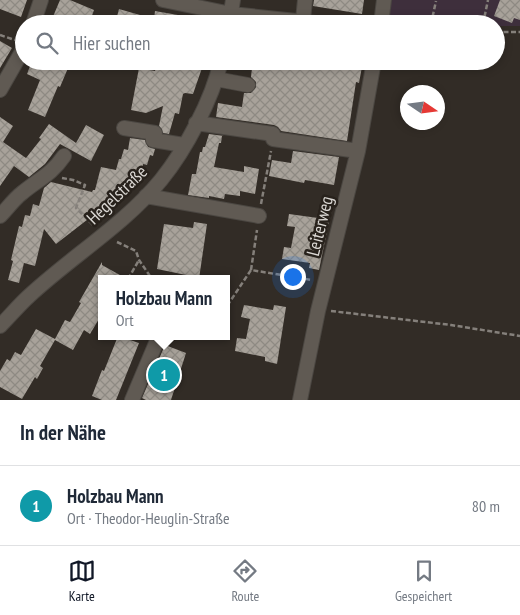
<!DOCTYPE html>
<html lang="de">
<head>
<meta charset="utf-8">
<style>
	:root { --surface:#fff; --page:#f2f2f3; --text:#1f2937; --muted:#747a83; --line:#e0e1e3; --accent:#111827 }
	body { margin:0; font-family:"PT Sans Narrow",sans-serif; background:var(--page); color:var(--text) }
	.compass { position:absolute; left:400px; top:85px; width:45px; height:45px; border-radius:50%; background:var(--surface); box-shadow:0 2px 8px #0003; rotate:103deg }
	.you { position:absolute; left:292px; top:276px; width:18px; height:18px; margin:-12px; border:4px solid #fff; border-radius:50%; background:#1a73e8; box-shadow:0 0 0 8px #1a73e833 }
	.badge { display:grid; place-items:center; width:32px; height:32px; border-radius:50%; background:var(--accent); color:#fff; font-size:16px; font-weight:700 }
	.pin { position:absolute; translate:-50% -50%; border:2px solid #fff; box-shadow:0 1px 5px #0006 }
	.popup { position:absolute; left:98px; top:275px; width:132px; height:65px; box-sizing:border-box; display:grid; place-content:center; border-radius:0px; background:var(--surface); filter:drop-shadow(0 1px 4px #0005); font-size:16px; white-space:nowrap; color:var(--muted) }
	.popup b { font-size:19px; color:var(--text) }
	.popup::after { content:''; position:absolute; left:50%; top:100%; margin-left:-10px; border:10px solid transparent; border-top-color:var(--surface) }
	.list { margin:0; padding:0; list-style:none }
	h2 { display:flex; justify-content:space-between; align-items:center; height:65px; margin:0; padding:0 20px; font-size:21px }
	h2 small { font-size:16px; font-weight:400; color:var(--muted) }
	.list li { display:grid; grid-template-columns:32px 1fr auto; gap:15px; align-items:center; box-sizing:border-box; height:80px; padding:0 20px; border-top:1px solid var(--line) }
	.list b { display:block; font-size:19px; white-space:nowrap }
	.list p { margin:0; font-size:16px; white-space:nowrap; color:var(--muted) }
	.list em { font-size:16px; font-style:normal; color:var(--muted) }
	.icon { flex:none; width:28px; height:28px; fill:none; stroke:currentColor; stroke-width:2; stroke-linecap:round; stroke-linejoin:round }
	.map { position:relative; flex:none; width:520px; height:400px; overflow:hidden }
	.search { position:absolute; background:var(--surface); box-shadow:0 2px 8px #0003; left:15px; right:15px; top:15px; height:55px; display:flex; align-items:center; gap:12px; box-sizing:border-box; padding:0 18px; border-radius:28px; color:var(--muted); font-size:19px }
	.sheet { height:145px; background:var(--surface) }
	nav { display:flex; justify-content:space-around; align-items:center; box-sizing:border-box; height:70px; border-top:1px solid var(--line); background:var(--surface); font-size:14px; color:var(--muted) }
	nav a { display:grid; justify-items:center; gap:2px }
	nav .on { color:var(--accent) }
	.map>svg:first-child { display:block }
	.education { fill:#3e2f3c }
	.building { fill:url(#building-cross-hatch) }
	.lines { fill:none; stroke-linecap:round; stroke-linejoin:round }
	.minor-casing { stroke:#4b4742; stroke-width:16 }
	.path { stroke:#85807b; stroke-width:2.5; stroke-dasharray:5 2.5; stroke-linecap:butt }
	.minor { stroke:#605a53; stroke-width:14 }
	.labels { text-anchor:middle; stroke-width:5; stroke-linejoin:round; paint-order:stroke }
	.street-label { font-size:18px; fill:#dad7d3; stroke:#28221c }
</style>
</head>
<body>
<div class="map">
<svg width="520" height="400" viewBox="0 0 520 400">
	<defs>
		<pattern id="building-cross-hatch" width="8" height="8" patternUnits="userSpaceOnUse" patternTransform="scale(1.25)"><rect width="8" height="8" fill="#a8a29a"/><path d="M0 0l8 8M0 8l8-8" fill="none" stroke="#8e8a83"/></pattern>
	</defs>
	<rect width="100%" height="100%" fill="#322c26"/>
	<!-- education -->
	<path class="education" d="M389,0H520V26H496V24H389L386,20Z"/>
	<!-- building -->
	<path class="building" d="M0,0H27L21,17L0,9Z
		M60,0H70L94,10L89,24H64L52,19Z
		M314,0H364L362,14L313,6Z
		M500,0H520V20L514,18L512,23L494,16Z
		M119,9L154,19L155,11L195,18L194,24H115Z
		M0,41L12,48L0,68Z
		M32,61H71L60,87L58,86L45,117L28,110L40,80L27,74Z
		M265,61H363L359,83L356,82L347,141L281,131L278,127L274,125L216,117L218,103L242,107L244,93H251L256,87V82L251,77L252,68L264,70Z
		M179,66L202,68L193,94L185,93L183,94L179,114L175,113L169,134L163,133L159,126L163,106L146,113L131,110L139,68L155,71L156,68L178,70Z
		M0,117L13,126L3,142L26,158L41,139L39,138L49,124L76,143L86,125L104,135L91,161L60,144L45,164L29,177L14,166L0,186Z
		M209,134L224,136H222L221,143H219L214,167L244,172V166L259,169L255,194L240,191V196L225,194L224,199L209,196V198L188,195L192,174H196L200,152H202L203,147H205Z
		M130,138L145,140L148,147L155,149L153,156L150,155L147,165L143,164L141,176L136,174L128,185L127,189L123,188L119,198L112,202H110L56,244L44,229L35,266L24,263L19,283L8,280L13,261L11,260L19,226L22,227L25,215L30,216L33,204L39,206L44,188L51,182L92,192L93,190H95L101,167L116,170L119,159H121L124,149L128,150Z
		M293,151L339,157L334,185L305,180L304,183L269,176L272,160L291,163Z
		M289,214L318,218V214L330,216L319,270L309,268L310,263L282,259L284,247L291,248L295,227L287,226Z
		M194,222L207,224L199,279H186V275L157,269L164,224L193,228Z
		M102,262V265L127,279H102V314L90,334L84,330L73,350L55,340L40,366L43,368L37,379L35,377L22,399L0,387V371L7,359L10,361L15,352L21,355L36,329L55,339L65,320L70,322L81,303L79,302Z
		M244,305L273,310L274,305L286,307L277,364L265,361V357L235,351L237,338L246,339L250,319L241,317Z
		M118,336L139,343L116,400H102L92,396L102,370L104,371Z
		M165,345L186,353L171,400H146L142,398Z"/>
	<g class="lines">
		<defs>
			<path id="minor" d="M163,0L231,14L325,24
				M303,20L305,0
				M33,24L41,0
				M229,24L233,0
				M381,24L384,0
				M216,79L248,85
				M0,90L24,48
				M196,123L273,134V139L358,151
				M124,128L155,133L153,140L184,145
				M146,196L259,216
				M0,216C7,209 14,199 22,193C39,179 51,175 64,156
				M0,326C10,316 19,305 29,296C72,256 124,225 161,180C186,149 212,100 221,61
				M132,400L159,336
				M300,400L318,311L358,151L374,61"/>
		</defs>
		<!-- minor casing -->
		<use href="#minor" class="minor-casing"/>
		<!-- path -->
		<path class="path" d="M431,24L436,1
			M483,24L488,0
			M496,32H520
			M0,35L15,40
			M62,178L73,180L85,185L76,208L94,226
			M261,204L271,151
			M117,242L136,251L139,260L152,279
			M251,270L257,230
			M128,279L139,260
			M226,303H229L251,270L312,280
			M331,311L451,325L520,336"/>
		<!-- minor -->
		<use href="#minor" class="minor"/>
	</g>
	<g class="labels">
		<!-- street labels -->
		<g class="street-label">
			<text transform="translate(117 195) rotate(-44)" y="6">Hegelstraße</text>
			<text transform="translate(320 226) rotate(-76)" y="6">Leiterweg</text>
		</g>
	</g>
</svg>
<svg class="compass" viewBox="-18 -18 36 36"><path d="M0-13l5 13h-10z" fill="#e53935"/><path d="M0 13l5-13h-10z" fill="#747a83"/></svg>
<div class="you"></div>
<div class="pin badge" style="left:164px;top:375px;background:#0f9aa8">1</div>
<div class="popup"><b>Holzbau Mann</b>Ort</div>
<div class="search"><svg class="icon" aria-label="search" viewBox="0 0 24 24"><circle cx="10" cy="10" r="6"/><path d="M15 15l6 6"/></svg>Hier suchen</div>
</div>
<section class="sheet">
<h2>In der Nähe<small></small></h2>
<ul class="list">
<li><span class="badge" style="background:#0f9aa8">1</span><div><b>Holzbau Mann</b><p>Ort · Theodor-Heuglin-Straße</p></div><em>80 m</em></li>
</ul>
</section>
<nav>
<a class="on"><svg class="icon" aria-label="map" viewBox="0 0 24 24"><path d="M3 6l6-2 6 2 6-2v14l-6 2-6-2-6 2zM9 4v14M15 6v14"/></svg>Karte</a>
<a><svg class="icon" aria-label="directions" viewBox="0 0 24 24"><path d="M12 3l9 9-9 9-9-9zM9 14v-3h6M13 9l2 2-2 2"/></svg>Route</a>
<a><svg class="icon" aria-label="saved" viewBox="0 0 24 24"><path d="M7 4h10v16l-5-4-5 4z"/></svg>Gespeichert</a>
</nav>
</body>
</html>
